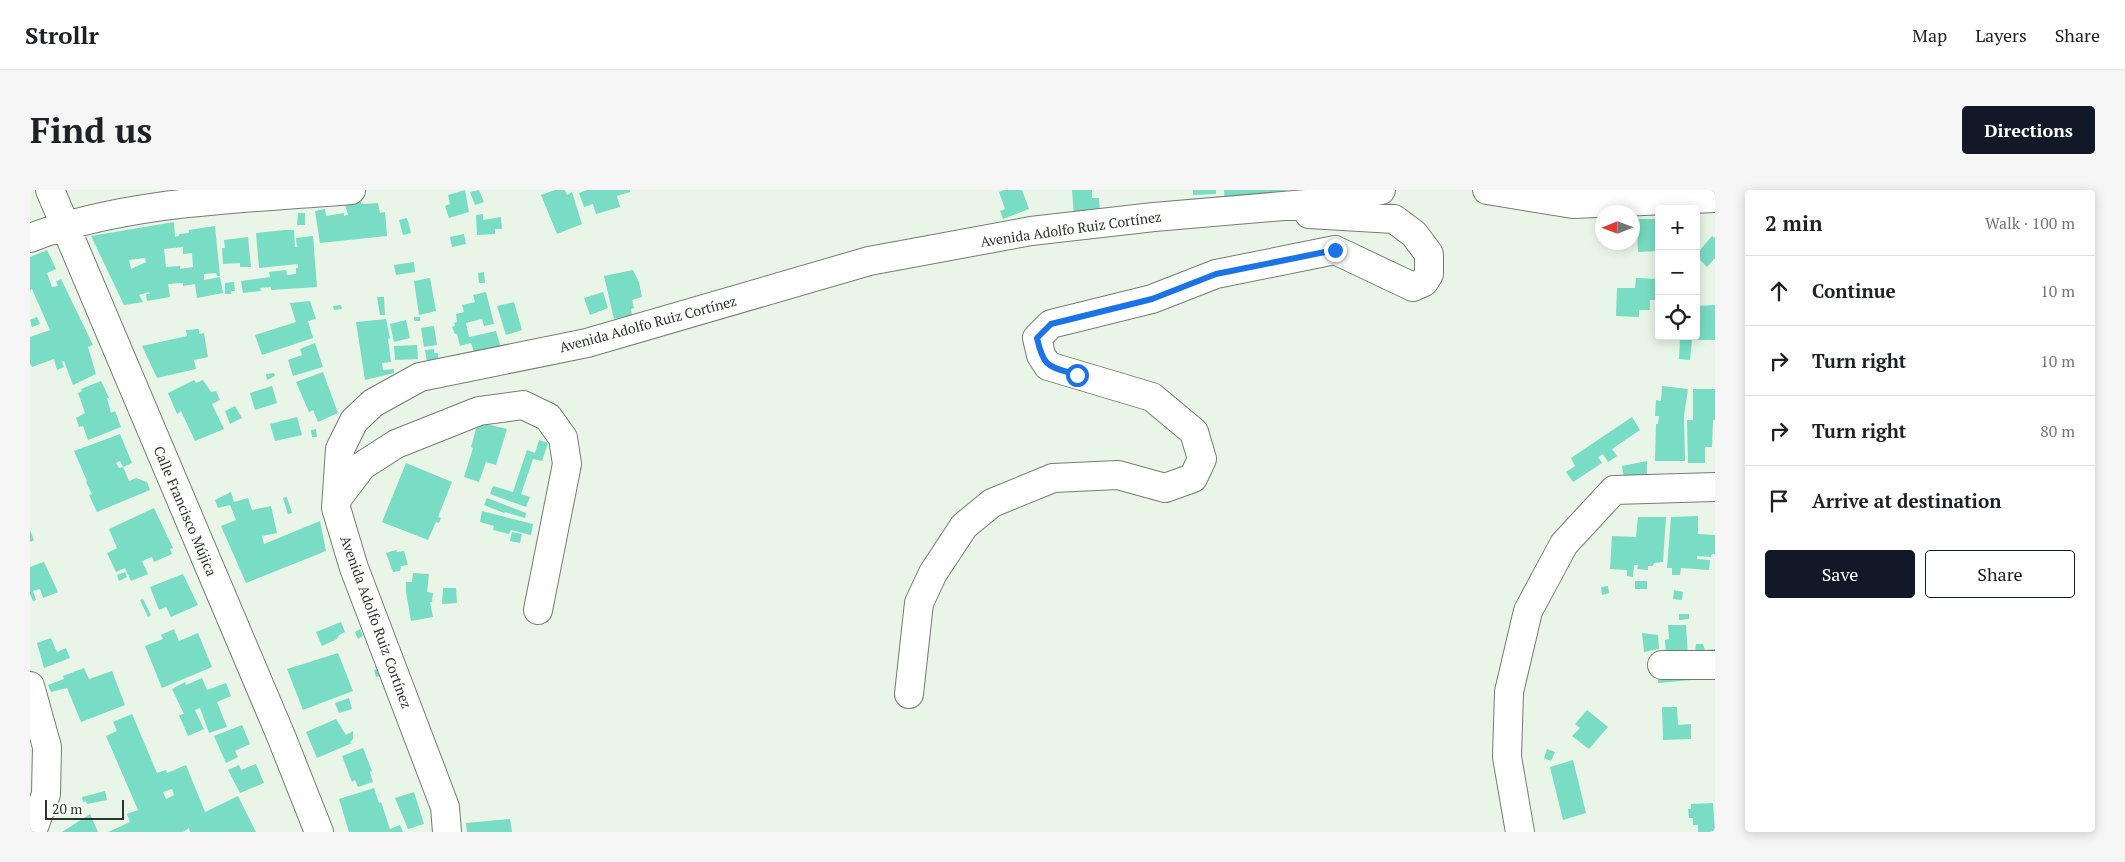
<!DOCTYPE html>
<html lang="en">
<head>
<meta charset="utf-8">
<style>
	:root { --surface:#fff; --page:#f6f6f6; --text:#202124; --muted:#757577; --line:#e0e0e0; --accent:#111827 }
	body { margin:0; font-family:"PT Serif",serif; background:var(--page); color:var(--text) }
	.controls { position:absolute; right:15px; top:15px; display:grid; overflow:hidden; border-radius:5px; box-shadow:0 2px 12px #0003 }
	.controls button { width:45px; height:45px; display:grid; place-items:center; padding:0; border:0; border-bottom:1px solid var(--line); background:var(--surface); color:var(--text); font:25px sans-serif }
	.compass { position:absolute; left:1565px; top:15px; width:45px; height:45px; border-radius:50%; background:var(--surface); box-shadow:0 2px 12px #0003; rotate:269deg }
	.scale { position:absolute; left:15px; bottom:12px; width:79px; box-sizing:border-box; padding-left:5px; border:2px solid #2f332e; border-top:0; font-size:14px; line-height:18px; white-space:nowrap; color:#2f332e; -webkit-text-stroke:4px #fdfffc; paint-order:stroke }
	.stop { position:absolute; width:15px; height:15px; margin:-11px; border:4px solid #1a73e8; border-radius:50%; background:#fff }
	.stop.end { background:#1a73e8; border-color:#fff; box-shadow:0 1px 5px #0008 }
	.list { margin:0; padding:0; list-style:none }
	h2 { display:flex; justify-content:space-between; align-items:center; height:65px; margin:0; padding:0 20px; font-size:21px }
	h2 small { font-size:16px; font-weight:400; color:var(--muted) }
	.list li { display:grid; grid-template-columns:32px 1fr auto; gap:15px; align-items:center; box-sizing:border-box; height:70px; padding:0 20px; border-top:1px solid var(--line) }
	.list b { display:block; font-size:19px; white-space:nowrap }
	.list em { font-size:16px; font-style:normal; color:var(--muted) }
	.actions { display:flex; gap:10px; padding:15px 20px }
	.actions a { flex:1; padding:11px 0; border:1px solid var(--accent); border-radius:5px; text-align:center; font-size:18px; color:var(--accent) }
	.actions .main { background:var(--accent); color:#fff }
	.icon { flex:none; width:28px; height:28px; fill:none; stroke:currentColor; stroke-width:2; stroke-linecap:round; stroke-linejoin:round }
	.map { position:relative; flex:none; width:1685px; height:642px; overflow:hidden; border-radius:5px }
	header { display:flex; align-items:center; gap:30px; box-sizing:border-box; height:70px; padding:0 25px; background:var(--surface); border-bottom:1px solid var(--line) }
	header strong { font-size:24px }
	nav { display:flex; gap:28px; margin-inline-start:auto; font-size:18px }
	.intro { display:flex; align-items:center; justify-content:space-between; box-sizing:border-box; height:120px; padding:0 30px }
	h1 { margin:0; font-size:35px }
	.button { padding:12px 22px; border-radius:5px; background:var(--accent); color:#fff; font-size:18px; font-weight:700 }
	main { display:flex; gap:30px; padding:0 30px }
	aside { flex:1; background:var(--surface); border-radius:5px; box-shadow:0 2px 12px #0003 }
	.map>svg:first-child { display:block }
	.building { fill:#78ddc4; fill-rule:evenodd }
	.lines { fill:none; stroke-linecap:round; stroke-linejoin:round }
	.minor-casing { stroke:#737e71; stroke-width:30 }
	.minor { stroke:#fff; stroke-width:28 }
	.route { stroke:#1a73e8; stroke-width:6 }
	.labels { text-anchor:middle; stroke-width:4; stroke-linejoin:round; paint-order:stroke }
	.street-label { font-size:14px; fill:#2f332e; stroke:#fdfffc }
</style>
</head>
<body>
<header>
<strong>Strollr</strong>
<nav><a>Map</a><a>Layers</a><a>Share</a></nav>
</header>
<div class="intro"><h1>Find us</h1><a class="button">Directions</a></div>
<main>
<div class="map">
<svg width="1685" height="642" viewBox="0 0 1685 642">
	<rect width="100%" height="100%" fill="#e9f5e7"/>
	<!-- building -->
	<path class="building" d="M435,0L439,22L419,28L415,16L420,14L418,5Z
		M449,0L454,12L445,15L440,2Z
		M525,0H535L537,5L542,2L552,34L527,44L511,5Z
		M557,0H600V2L587,6L590,17L566,24L563,14L554,17L549,3Z
		M974,0H992L999,19L973,29L970,21L975,19L969,2Z
		M1042,0H1062V8H1069L1070,24L1044,26Z
		M1163,0H1186V4L1163,5Z
		M1194,0H1256L1257,6L1195,14Z
		M331,12V14L348,13L350,23L355,22L357,46L290,53L285,21L295,19L296,26L314,23V26L318,25L315,14Z
		M268,23H275V35H267Z
		M453,24V30L471,27L472,39H465V44L447,45L446,25Z
		M377,28L381,43L373,45L369,30Z
		M1606,29H1629V61L1608,62Z
		M144,32L145,47L149,46V44L159,43V40L185,36L190,86H187L186,83L174,84V90L190,87L193,103L167,108L165,94L153,96V93L138,94L140,107L117,111L116,104H120L119,102L109,105L113,112L94,115L61,46ZM153,57V64L162,63L163,77L150,79V76L136,77L134,59ZM115,68L116,72L101,79L99,70Z
		M255,40H264L265,57H267L266,48L283,46L287,97L241,100V97L230,98L231,101L213,103L211,91L240,87L239,82L256,80L257,85L266,84V78H268V74L229,78L226,43Z
		M434,44L436,54L422,57L420,47Z
		M1682,46L1685,48V68L1677,77L1669,69V61Z
		M218,47L221,77H210V73L193,74L192,58H195L194,50Z
		M17,60L26,79L17,83L22,97L28,96L26,92L31,89L63,155L58,157L66,184L43,195L34,171L32,172L34,177L27,180L24,169L2,177L0,173V147L20,140L2,99L0,100V67Z
		M384,72L385,82L366,85L364,75Z
		M603,80L609,92L612,107L602,110L604,118L601,119L602,125L584,129L574,86Z
		M454,82L455,93H449L448,83Z
		M400,88L406,121L389,125L384,91Z
		M1606,88L1627,89V110H1620V120H1609V127L1586,126L1587,98H1605Z
		M204,92L205,101H201V104H195V93Z
		M456,102L464,134L454,136L452,129L436,133L439,147L466,141L472,161L444,162L441,153L430,156L427,144H425L422,137L425,136L424,133L427,132L426,124L434,122L432,115L445,112L443,105Z
		M573,102L578,118L560,125L554,108Z
		M347,107H354L355,125H350Z
		M280,111L286,129L278,131L283,148L232,165L225,145L266,132L260,113Z
		M484,112L492,140L476,145L467,116Z
		M311,115L312,119L304,120L303,116Z
		M1685,115V150H1665L1667,116Z
		M7,127L10,134L2,137L0,130Z
		M384,127H390V131H384Z
		M356,129L360,148L358,149L361,172L352,173L353,180L364,179V183L335,190L326,132Z
		M376,130L380,148L364,152L360,134Z
		M404,136L407,155L394,157L391,138Z
		M169,139V144L174,143L178,167L164,170L166,179L127,188L112,156L157,146L156,140Z
		M1650,149L1662,150L1660,170L1649,169Z
		M285,153L293,177L263,186L258,170L272,165L270,159Z
		M387,155L388,169L365,170L364,156Z
		M404,159V163H408V169L397,172L395,160Z
		M293,182L308,223L288,232L283,220L279,222L266,192Z
		M244,183L245,186L237,190L236,184Z
		M164,190L166,193L173,190L181,202L186,201L190,210L182,214L194,239L165,251L151,221L147,224L138,203Z
		M71,191L79,208H77L81,223L85,221L91,237L58,250L53,236L49,237L46,228L55,223L48,203L52,201L51,199Z
		M242,196L247,213L225,220L220,203Z
		M1632,196L1658,199L1654,226L1655,271H1625L1626,234H1628L1629,226H1625L1626,210L1631,211Z
		M1663,199H1685V230H1683L1682,257H1675V273H1658L1657,230H1663Z
		M205,216L212,228L200,234L195,221Z
		M267,227L272,245L245,251L240,234Z
		M1602,227L1610,240L1582,259L1587,266L1578,272L1573,264L1568,267L1572,273L1543,292L1536,282L1545,276L1541,268Z
		M448,232L477,239L466,275L456,272L449,292L434,287L443,258L441,257Z
		M286,239L287,247H282L281,240Z
		M90,244L102,273L93,277L90,271L86,273L89,278L93,277L99,291L106,288L117,292L120,300L67,322L59,305L62,304L56,292L57,291L44,261Z
		M509,250L518,253L512,271L503,269L491,304L500,307L496,317L460,304L463,296L483,302L497,260L505,263Z
		M1617,271V289L1595,294L1592,276Z
		M376,273L422,292L408,327L411,328L409,333L406,332L398,350L352,332Z
		M201,302L204,312L218,308L222,320L241,316L247,343L232,346L234,354L290,331L296,361L216,393L191,336L206,330L200,315L188,318L185,310Z
		M257,307L262,323L258,324L253,308Z
		M457,308L496,323L495,328L475,322L474,323L454,315Z
		M124,318L143,358L140,359L142,364L124,372L122,367L112,371L118,384L101,391L95,378L86,382L77,363L87,358L79,339Z
		M452,321L503,334L501,345L481,340L479,344L463,340L464,336L450,332Z
		M1668,326V344L1685,345V364H1682L1681,367L1667,366V369L1680,370L1679,380L1651,378L1650,385H1642V378H1637L1641,327Z
		M1608,327H1636L1633,372L1624,373L1623,376H1618V380L1607,379L1608,375H1604L1603,387L1597,386V380L1580,379L1582,346L1606,347Z
		M0,340L4,350L0,352Z
		M482,342L492,344L490,353L480,351Z
		M366,360L367,362L374,361L378,375L371,376L370,381L363,382L356,363Z
		M14,372L28,402L13,408L10,399L3,401L6,410L3,411L0,404V377Z
		M95,382L97,387L89,391L87,385Z
		M383,383L399,384L397,402L403,403L402,412H400L403,427L381,431L376,402V392H382Z
		M153,384L168,415L141,427L136,417L129,420L120,397Z
		M1605,391H1617V399H1605Z
		M1578,396L1579,403L1572,405L1571,397Z
		M413,398H426L427,413L412,414Z
		M1644,400L1653,402L1652,410L1643,409Z
		M113,409L121,425L118,427L110,410Z
		M1649,424H1659V429L1649,430Z
		M311,432L315,442L309,445L307,449L292,456L286,442Z
		M1638,435H1656L1658,466L1685,488L1628,493L1629,468L1636,467L1635,450L1639,449Z
		M144,439L149,451L168,443L182,477L132,498L115,456L133,449L131,445Z
		M330,439L333,446L328,449L325,442Z
		M1612,443L1628,445L1629,459L1614,462Z
		M21,448L27,462L36,458L40,468L14,478L7,453Z
		M1666,454H1673L1675,460L1685,459V480L1675,462L1665,461Z
		M308,463L323,501L273,520L257,479Z
		M54,478L59,489L82,481L95,515L51,532L37,498L21,502L18,495L34,489L33,486Z
		M353,478L355,485L346,487L344,480Z
		M172,488L177,500L196,493L201,506L187,512L197,537L179,543L170,518L165,520L174,539L158,546L149,525L154,524L142,499L155,492L156,495Z
		M319,508L322,519L309,523L305,513Z
		M1632,517H1647L1648,535L1661,534V549L1633,550Z
		M1557,520L1578,537L1559,559L1542,546L1550,538L1545,534Z
		M102,524L127,583L136,580L137,583L156,575L175,622L208,606L226,642H160L159,638L153,642H78L100,632L97,624L108,620L76,546L87,541L83,532ZM142,599L144,605L136,609L133,602Z
		M306,529L316,545L323,541V549L320,552L322,553L287,568L276,542Z
		M212,535L220,554L205,561L208,567L196,573L184,546Z
		M333,558L342,581L340,582L343,592L328,597L325,590L322,592L312,566Z
		M1517,559L1525,562L1521,571L1514,568Z
		M1543,570L1556,623L1533,630L1520,577Z
		M226,574L234,593L210,603L198,580L209,575L211,580Z
		M344,598L349,613L351,612L360,639L370,635L373,642H319L309,609Z
		M75,601L77,610L57,614L56,611L53,612L52,607Z
		M384,602L394,634L378,639L365,608Z
		M1683,613L1685,642H1668V635H1663V628H1659L1658,619H1661V614Z
		M60,624L68,642H32Z
		M480,629L482,642H437L436,633Z"/>
	<g class="lines">
		<defs>
			<path id="minor" d="M20,0L251,546L289,642
				M1457,0L1543,14L1685,8
				M0,48C98,10 216,9 321,0
				M307,309L332,276L366,254L449,221L493,215L518,227L533,248L537,274L508,420
				M1632,475H1685
				M0,496L17,557L16,604L2,642
				M879,504L889,413L903,383L934,336L962,313L1023,288L1088,285L1135,298L1163,288L1172,269L1164,242L1122,207L1018,176L1011,165L1007,148L1021,134L1122,109L1186,84L1305,60L1383,97L1394,92L1399,84V64L1384,44L1364,29L1279,24
				M417,642L415,617L324,378L306,318L310,259L324,231L343,213L390,187L557,153L839,71L1001,41L1124,27L1288,13L1351,0
				M1490,642L1477,567L1479,502L1498,421L1534,354L1584,300L1685,297"/>
		</defs>
		<!-- minor casing -->
		<use href="#minor" class="minor-casing"/>
		<!-- minor -->
		<use href="#minor" class="minor"/>
	</g>
	<g class="lines">
		<!-- route -->
		<path class="route" d="M1047,185C1019,176 1014,179 1007,148L1021,134L1122,109L1186,84L1305,60"/>
	</g>
	<g class="labels">
		<!-- street labels -->
		<g class="street-label">
			<text transform="translate(1041 39) rotate(-8)" y="5">Avenida Adolfo Ruiz Cortínez</text>
			<text transform="translate(618 134) rotate(-15)" y="5">Avenida Adolfo Ruiz Cortínez</text>
			<text transform="translate(155 321) rotate(67)" y="5">Calle Francisco Mújica</text>
			<text transform="translate(346 432) rotate(70)" y="5">Avenida Adolfo Ruiz Cortínez</text>
		</g>
	</g>
</svg>
<div class="controls">
<button>+</button>
<button>−</button>
<button><svg class="icon" aria-label="locate" viewBox="0 0 24 24"><circle cx="12" cy="12" r="6"/><path d="M12 2v4M12 18v4M2 12h4M18 12h4"/></svg></button>
</div>
<svg class="compass" viewBox="-18 -18 36 36"><path d="M0-13l5 13h-10z" fill="#e53935"/><path d="M0 13l5-13h-10z" fill="#757577"/></svg>
<div class="scale">20 m</div>
<div class="stop" style="left:1047px;top:185px"></div>
<div class="stop end" style="left:1305px;top:60px"></div>
</div>
<aside>
<h2>2 min<small>Walk · 100 m</small></h2>
<ul class="list">
<li><svg class="icon" aria-label="ahead" viewBox="0 0 24 24"><path d="M12 20V5M6 11l6-6 6 6"/></svg><div><b>Continue</b></div><em>10 m</em></li>
<li><svg class="icon" aria-label="right" viewBox="0 0 24 24"><path d="M7 20v-9h11M14 6l5 5-5 5"/></svg><div><b>Turn right</b></div><em>10 m</em></li>
<li><svg class="icon" aria-label="right" viewBox="0 0 24 24"><path d="M7 20v-9h11M14 6l5 5-5 5"/></svg><div><b>Turn right</b></div><em>80 m</em></li>
<li><svg class="icon" aria-label="arrive" viewBox="0 0 24 24"><path d="M6 21V4h12l-3 4 3 4H6"/></svg><div><b>Arrive at destination</b></div></li>
</ul>
<div class="actions"><a class="main">Save</a><a>Share</a></div>
</aside>
</main>
</body>
</html>
